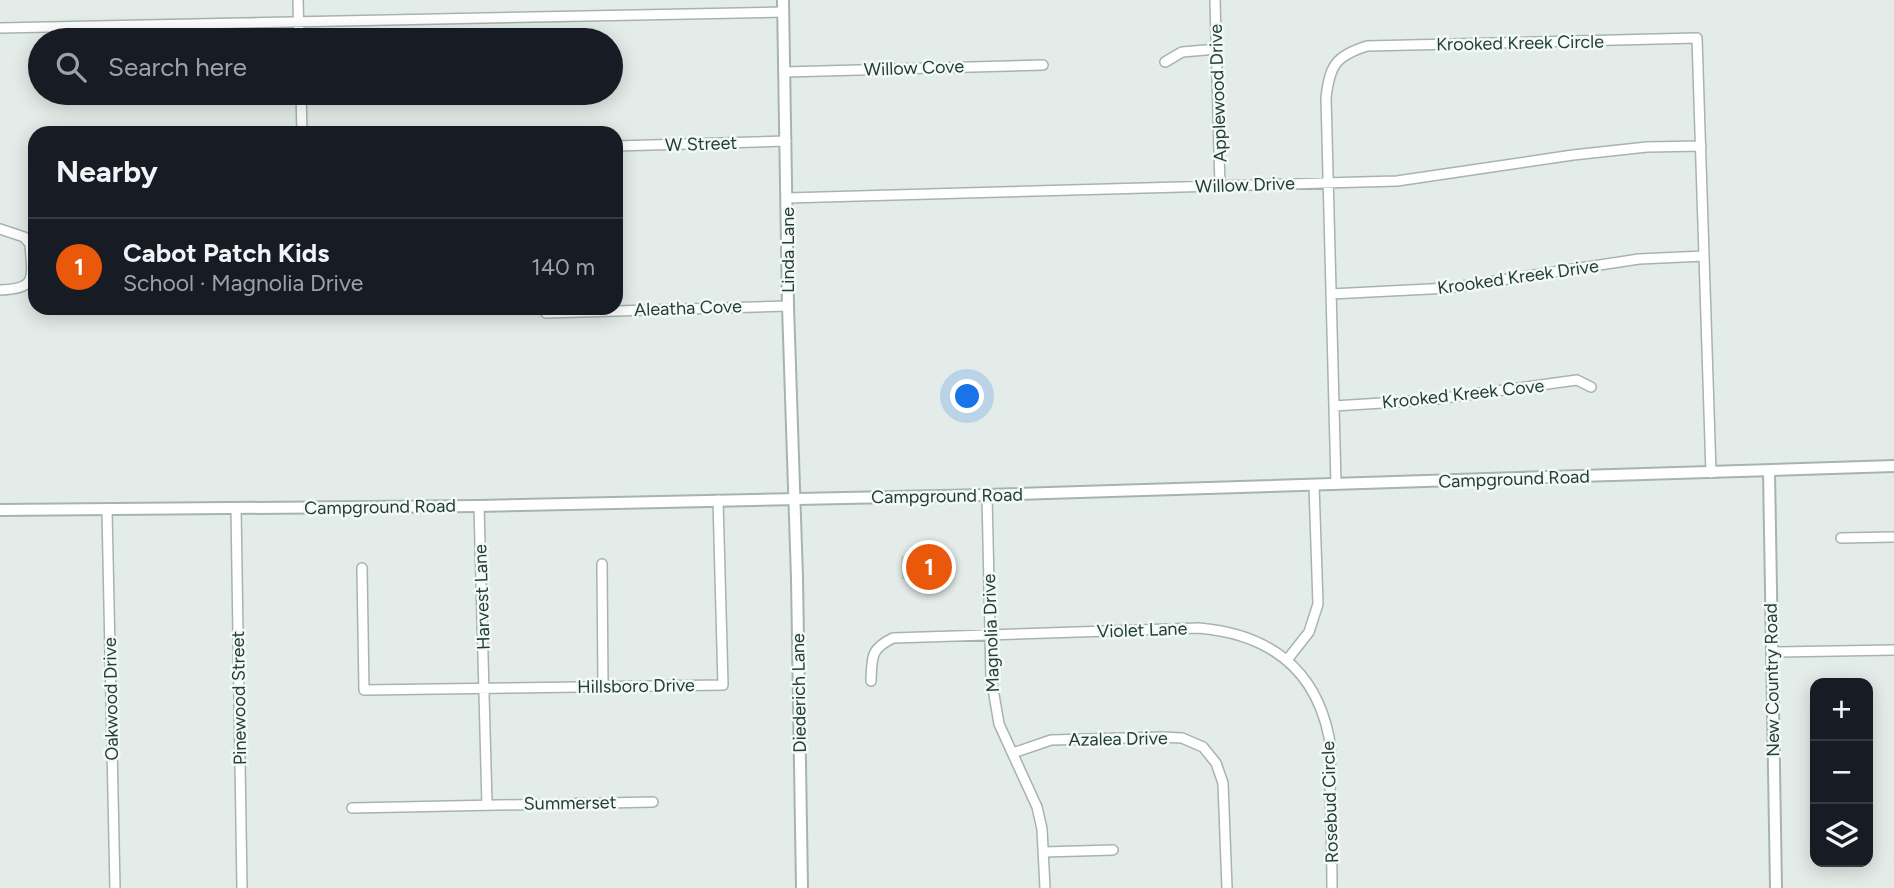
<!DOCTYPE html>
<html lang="en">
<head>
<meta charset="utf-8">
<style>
	:root { --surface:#171b24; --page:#20242c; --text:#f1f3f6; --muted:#9ea1a6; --line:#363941; --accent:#ea580c }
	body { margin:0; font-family:Figtree,sans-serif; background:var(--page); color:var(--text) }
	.controls { position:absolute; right:21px; bottom:21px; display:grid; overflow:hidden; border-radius:14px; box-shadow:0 4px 18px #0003 }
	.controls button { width:63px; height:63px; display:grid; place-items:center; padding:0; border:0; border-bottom:2px solid var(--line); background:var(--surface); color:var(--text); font:35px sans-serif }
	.you { position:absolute; left:968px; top:397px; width:24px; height:24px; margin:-18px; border:5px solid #fff; border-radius:50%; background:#1a73e8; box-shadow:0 0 0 10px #1a73e833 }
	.badge { display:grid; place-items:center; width:46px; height:46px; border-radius:50%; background:var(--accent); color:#fff; font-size:23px; font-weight:700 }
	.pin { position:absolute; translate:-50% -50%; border:4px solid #fff; box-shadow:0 2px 7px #0006 }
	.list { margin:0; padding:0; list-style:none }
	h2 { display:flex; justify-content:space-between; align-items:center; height:91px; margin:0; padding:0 28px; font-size:30px }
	h2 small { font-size:23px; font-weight:400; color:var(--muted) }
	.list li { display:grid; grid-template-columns:46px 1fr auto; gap:21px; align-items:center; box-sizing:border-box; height:98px; padding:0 28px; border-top:2px solid var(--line) }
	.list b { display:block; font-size:26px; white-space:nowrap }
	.list p { margin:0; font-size:23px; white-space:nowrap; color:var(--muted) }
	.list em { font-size:23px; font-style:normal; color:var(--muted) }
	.icon { flex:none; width:38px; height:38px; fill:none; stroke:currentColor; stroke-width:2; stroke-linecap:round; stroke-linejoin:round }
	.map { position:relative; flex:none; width:1894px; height:888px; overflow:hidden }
	.search { position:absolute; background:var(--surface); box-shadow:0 4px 18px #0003; left:28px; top:28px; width:595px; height:77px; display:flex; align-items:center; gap:18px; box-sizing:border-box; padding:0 24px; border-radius:38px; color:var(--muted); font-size:26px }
	.panel { position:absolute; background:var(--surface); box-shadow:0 4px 18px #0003; left:28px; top:126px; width:595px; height:189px; border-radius:21px }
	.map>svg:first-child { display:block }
	.green { fill:#bcddc6 }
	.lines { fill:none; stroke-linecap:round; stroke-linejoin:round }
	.minor-casing { stroke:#a6b4af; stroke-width:12 }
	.tertiary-casing { stroke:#a6b4af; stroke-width:14 }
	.minor { stroke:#fff; stroke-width:9 }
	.tertiary { stroke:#fff; stroke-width:10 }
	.labels { text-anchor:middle; stroke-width:5; stroke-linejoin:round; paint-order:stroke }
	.street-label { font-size:18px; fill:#233d37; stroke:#f3f9f6 }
</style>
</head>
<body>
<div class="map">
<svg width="1894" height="888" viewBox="0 0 1894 888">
	<rect width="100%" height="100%" fill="#e3ece8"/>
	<!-- green -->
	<path class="green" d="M901,556H922L923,578L902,579Z"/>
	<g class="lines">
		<defs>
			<path id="minor" d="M298,0L299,40
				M1215,0L1220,186
				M0,28L783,12
				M1165,62L1182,52L1217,49
				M784,72L1043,65
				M301,93L302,133
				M616,146L786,141
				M787,198L1397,181L1573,155L1647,147L1701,146
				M0,229L24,237L30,244C32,276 39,289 0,290
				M1331,294L1449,288L1639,259L1704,256
				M546,313L788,306
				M1334,406L1430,400L1577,380L1591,387
				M1336,484L1326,97C1330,66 1335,56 1367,46L1697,38L1711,473
				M987,495L991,677L999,724L1037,807L1042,829L1045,888
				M479,506L487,805
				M236,508L242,888
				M107,510L115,888
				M1841,538L1894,537
				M602,564L603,686
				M362,568L364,690L723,685L718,500
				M1771,652L1894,650
				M1287,660L1309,632L1318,604L1314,485
				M871,681C872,658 870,649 893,638L1199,628C1267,634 1315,667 1329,737C1332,752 1330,770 1330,785C1331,820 1332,854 1332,888
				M1013,753L1051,740L1162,737L1182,738L1203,747L1216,763L1223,783L1227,888
				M352,808L653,802
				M1044,852L1113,850"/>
			<path id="tertiary" d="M783,0L788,306L797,578L802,888
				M1769,471L1776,888
				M0,510L479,506L987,495L1894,466"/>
		</defs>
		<!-- minor casing -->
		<use href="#minor" class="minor-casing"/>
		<!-- tertiary casing -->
		<use href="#tertiary" class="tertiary-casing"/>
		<!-- minor -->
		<use href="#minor" class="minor"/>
		<!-- tertiary -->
		<use href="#tertiary" class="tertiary"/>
	</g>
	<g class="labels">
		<!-- street labels -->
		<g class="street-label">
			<text transform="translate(1520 43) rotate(-1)" y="6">Krooked Kreek Circle</text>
			<text transform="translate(914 68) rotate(-2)" y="6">Willow Cove</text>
			<text transform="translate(1218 93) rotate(-92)" y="6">Applewood Drive</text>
			<text transform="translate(701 144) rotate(-2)" y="6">W Street</text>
			<text transform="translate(1245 185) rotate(-2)" y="6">Willow Drive</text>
			<text transform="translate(788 250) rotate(-90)" y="6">Linda Lane</text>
			<text transform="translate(1518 277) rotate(-8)" y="6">Krooked Kreek Drive</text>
			<text transform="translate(688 308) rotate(-2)" y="6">Aleatha Cove</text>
			<text transform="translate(1463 394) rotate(-6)" y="6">Krooked Kreek Cove</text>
			<text transform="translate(1514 479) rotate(-2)" y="6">Campground Road</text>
			<text transform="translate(947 496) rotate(-1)" y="6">Campground Road</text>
			<text transform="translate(380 507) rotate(-1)" y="6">Campground Road</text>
			<text transform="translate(482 597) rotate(-92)" y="6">Harvest Lane</text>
			<text transform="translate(1142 630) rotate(-2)" y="6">Violet Lane</text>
			<text transform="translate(991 633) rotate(-92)" y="6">Magnolia Drive</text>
			<text transform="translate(1772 680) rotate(-91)" y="6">New Country Road</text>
			<text transform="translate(636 686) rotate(-1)" y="6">Hillsboro Drive</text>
			<text transform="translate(799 693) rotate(-91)" y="6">Diederich Lane</text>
			<text transform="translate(239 698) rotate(-91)" y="6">Pinewood Street</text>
			<text transform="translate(111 699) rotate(-91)" y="6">Oakwood Drive</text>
			<text transform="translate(1118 739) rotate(-1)" y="6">Azalea Drive</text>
			<text transform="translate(1330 802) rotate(-92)" y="6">Rosebud Circle</text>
			<text transform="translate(570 803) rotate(-1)" y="6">Summerset</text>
		</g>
	</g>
</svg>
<div class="controls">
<button>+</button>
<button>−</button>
<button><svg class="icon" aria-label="layers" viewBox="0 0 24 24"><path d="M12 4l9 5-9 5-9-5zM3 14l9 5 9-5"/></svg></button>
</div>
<div class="you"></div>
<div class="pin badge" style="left:929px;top:567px">1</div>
<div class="search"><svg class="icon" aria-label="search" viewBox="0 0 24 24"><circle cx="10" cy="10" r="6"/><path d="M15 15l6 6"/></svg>Search here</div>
<section class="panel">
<h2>Nearby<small></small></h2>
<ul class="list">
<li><span class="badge">1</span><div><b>Cabot Patch Kids</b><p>School · Magnolia Drive</p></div><em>140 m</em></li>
</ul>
</section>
</div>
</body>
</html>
